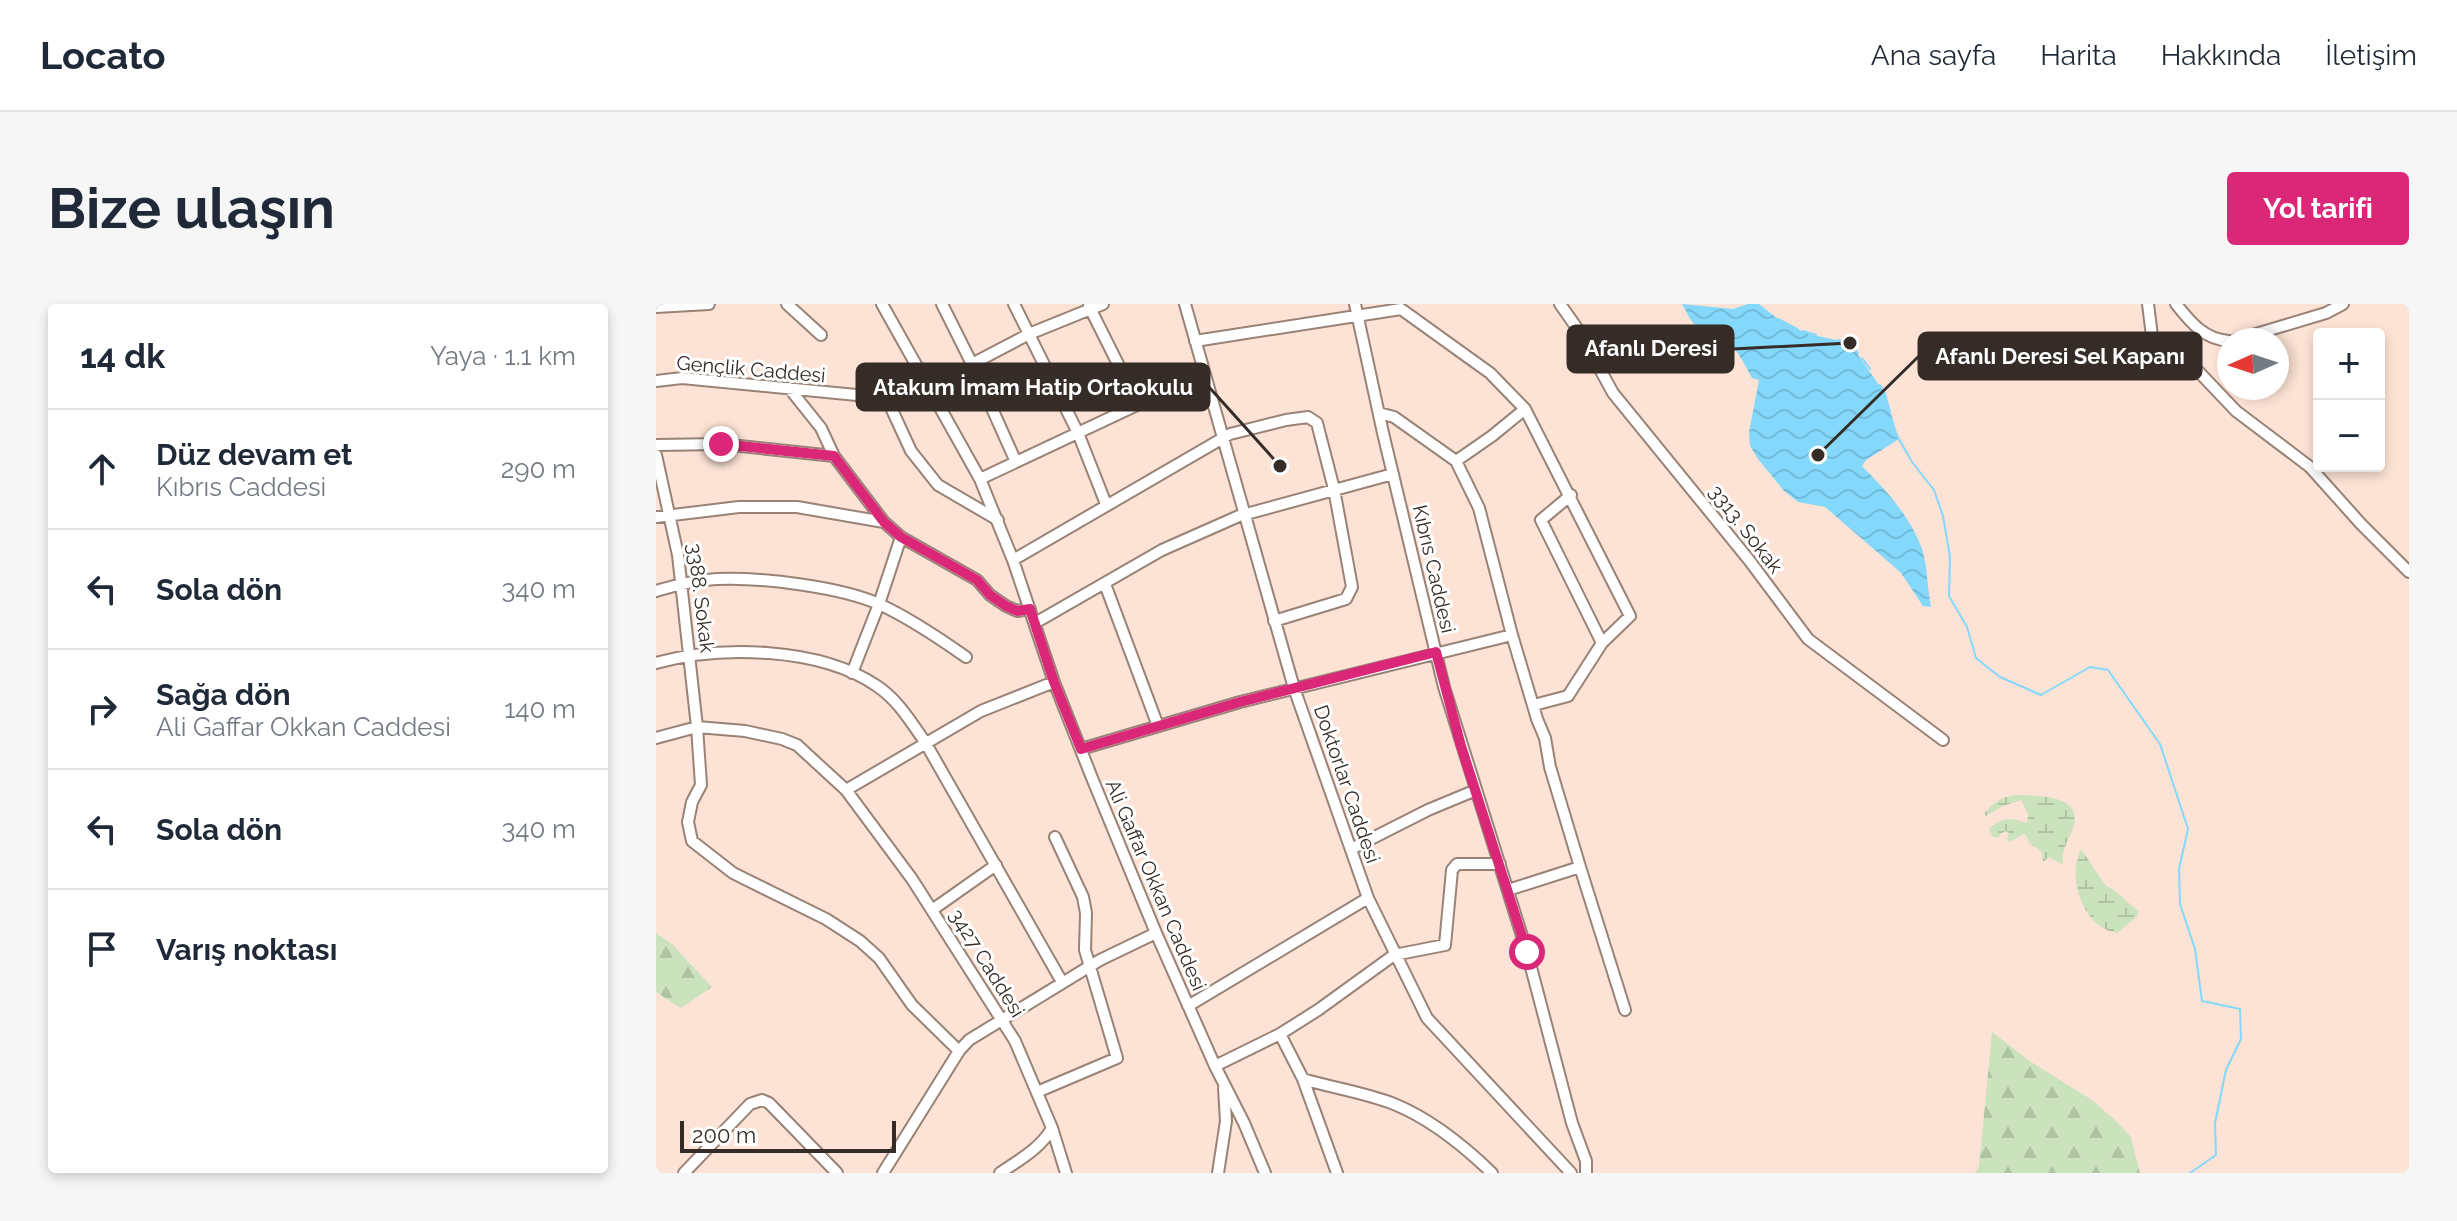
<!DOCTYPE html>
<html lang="tr">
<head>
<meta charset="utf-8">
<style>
	:root { --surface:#fff; --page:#f6f6f7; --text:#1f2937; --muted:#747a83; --line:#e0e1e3; --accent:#db2777 }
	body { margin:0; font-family:Raleway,sans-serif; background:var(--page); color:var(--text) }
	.controls { position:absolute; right:24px; top:24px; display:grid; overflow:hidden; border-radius:8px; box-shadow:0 4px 12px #0003 }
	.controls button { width:72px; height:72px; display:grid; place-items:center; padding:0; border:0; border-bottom:2px solid var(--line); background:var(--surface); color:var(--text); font:40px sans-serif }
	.compass { position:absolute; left:1561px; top:24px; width:72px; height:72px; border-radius:50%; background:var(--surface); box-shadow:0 4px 12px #0003; rotate:267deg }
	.scale { position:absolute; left:24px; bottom:20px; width:216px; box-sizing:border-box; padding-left:8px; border:4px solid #362c27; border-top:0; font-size:22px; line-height:28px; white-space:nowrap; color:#362c27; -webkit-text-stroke:6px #fff; paint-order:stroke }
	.stop { position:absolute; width:24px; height:24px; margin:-18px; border:6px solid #db2777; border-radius:50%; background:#fff }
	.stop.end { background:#db2777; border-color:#fff; box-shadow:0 2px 8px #0008 }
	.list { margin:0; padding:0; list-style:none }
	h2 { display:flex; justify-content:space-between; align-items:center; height:104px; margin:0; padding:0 32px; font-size:34px }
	h2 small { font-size:26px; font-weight:400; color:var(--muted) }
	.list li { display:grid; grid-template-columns:52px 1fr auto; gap:24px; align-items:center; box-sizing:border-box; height:120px; padding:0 32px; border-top:2px solid var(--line) }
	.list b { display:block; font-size:30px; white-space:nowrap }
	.list p { margin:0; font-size:26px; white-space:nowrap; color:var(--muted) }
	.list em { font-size:26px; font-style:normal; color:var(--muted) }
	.icon { flex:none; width:44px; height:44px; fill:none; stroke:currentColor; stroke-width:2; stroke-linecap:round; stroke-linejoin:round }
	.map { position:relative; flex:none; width:1753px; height:869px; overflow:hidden; border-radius:8px }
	header { display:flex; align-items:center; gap:48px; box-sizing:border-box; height:112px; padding:0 40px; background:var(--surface); border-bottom:2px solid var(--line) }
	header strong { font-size:38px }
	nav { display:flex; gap:44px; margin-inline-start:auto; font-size:28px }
	.intro { display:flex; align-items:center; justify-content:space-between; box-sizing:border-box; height:192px; padding:0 48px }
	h1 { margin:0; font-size:56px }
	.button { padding:20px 36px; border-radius:8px; background:var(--accent); color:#fff; font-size:28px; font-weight:700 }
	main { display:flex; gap:48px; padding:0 48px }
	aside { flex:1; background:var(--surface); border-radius:8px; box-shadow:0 4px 12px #0003 }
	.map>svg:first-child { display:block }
	.forest { fill:url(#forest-firs) }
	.wetland { fill:url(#wetland-marsh) }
	.water { fill:url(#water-waves) }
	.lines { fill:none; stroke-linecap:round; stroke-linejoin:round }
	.stream { stroke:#83d8fb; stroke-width:2 }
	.minor-casing { stroke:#998276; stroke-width:14 }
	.minor { stroke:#fff; stroke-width:10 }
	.route { stroke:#db2777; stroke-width:10 }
	.labels { text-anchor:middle; stroke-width:6; stroke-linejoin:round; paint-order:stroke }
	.street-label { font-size:20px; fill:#362c27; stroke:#fff }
	.leader { fill:none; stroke:#362c27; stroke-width:3 }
	.callout-dot { fill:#362c27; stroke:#fff; stroke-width:3 }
	.callout { fill:#362c27; stroke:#362c27; stroke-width:3 }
	.callout-label { font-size:22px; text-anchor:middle; font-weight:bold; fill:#fff }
</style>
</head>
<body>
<header>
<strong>Locato</strong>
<nav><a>Ana sayfa</a><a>Harita</a><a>Hakkında</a><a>İletişim</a></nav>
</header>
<div class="intro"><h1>Bize ulaşın</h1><a class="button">Yol tarifi</a></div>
<main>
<aside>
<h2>14 dk<small>Yaya · 1.1 km</small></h2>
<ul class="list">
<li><svg class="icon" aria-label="ahead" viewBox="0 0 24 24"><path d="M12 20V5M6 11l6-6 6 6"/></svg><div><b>Düz devam et</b><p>Kıbrıs Caddesi</p></div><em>290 m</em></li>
<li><svg class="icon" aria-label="left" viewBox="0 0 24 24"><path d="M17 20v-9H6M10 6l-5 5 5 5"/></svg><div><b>Sola dön</b></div><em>340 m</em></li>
<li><svg class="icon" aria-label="right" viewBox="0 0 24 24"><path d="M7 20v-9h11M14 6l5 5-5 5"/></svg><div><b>Sağa dön</b><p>Ali Gaffar Okkan Caddesi</p></div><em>140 m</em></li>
<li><svg class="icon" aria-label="left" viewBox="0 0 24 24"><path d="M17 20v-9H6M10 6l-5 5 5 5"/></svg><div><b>Sola dön</b></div><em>340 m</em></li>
<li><svg class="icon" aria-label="arrive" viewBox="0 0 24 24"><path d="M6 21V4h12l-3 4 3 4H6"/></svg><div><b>Varış noktası</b></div></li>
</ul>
</aside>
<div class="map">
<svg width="1753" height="869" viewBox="0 0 1753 869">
	<defs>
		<pattern id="forest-firs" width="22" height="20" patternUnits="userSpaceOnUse" patternTransform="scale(2)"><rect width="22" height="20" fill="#cae3bd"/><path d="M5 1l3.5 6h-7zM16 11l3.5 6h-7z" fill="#aec3a2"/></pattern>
		<pattern id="wetland-marsh" width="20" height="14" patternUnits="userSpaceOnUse" patternTransform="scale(2)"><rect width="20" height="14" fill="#cae3bd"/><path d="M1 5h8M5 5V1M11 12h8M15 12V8" fill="none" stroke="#aec3a2"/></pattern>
		<pattern id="water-waves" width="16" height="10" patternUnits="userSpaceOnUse" patternTransform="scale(2)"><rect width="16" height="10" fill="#83d8fb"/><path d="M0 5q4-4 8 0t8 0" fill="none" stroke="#72bad7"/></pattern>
	</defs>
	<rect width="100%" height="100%" fill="#fce3d5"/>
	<!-- forest -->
	<path class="forest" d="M0,629L17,641L56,683L25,704L0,688Z
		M1336,728L1375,758L1436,796L1462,819L1475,833L1484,869H1319L1323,862Z"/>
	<!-- wetland -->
	<path class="wetland" d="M1361,491C1383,492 1429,491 1417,524C1412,538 1405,546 1407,561L1393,553L1387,558L1385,547L1373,539L1371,532L1367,530L1354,538L1351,535L1353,529L1350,527L1344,530L1343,534L1336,532L1333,525C1347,512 1356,514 1371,519L1372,510L1365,496L1347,502L1330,512L1328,510C1338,498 1346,492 1361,491Z
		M1425,545L1450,582L1457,585L1482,607L1481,613L1461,629C1427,624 1410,573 1425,545Z"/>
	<!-- water -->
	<path class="water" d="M1026,0L1077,5L1092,0H1103L1126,18L1153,30L1194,39L1229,90L1243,135L1210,156L1206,162C1230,186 1254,212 1266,245C1272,264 1271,284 1275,303L1267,302L1245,269L1235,260L1169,203L1142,198L1128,187L1102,155L1094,142L1093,128L1103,76L1096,74C1088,59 1076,34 1058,29C1055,27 1048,28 1046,27C1036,22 1031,8 1026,0Z"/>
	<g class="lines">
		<!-- stream -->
		<path class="stream" d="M1122,15L1141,25
			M1147,27L1160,31
			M1182,36L1194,39L1202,49
			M1206,54L1214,65
			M1224,81L1229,90L1234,108
			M1240,130L1256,158L1278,186L1287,212L1294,253L1293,292L1311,323L1320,354L1344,373L1385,391L1434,363L1452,366L1504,440L1532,525L1523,565L1524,600L1539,645L1546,697L1584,705L1585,735L1570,766L1559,819L1560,851L1534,869"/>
		<defs>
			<path id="minor" d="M131,0L165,31
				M226,0L324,175L357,256L398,378L436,474L500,629L559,762L588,819L609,869
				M286,0L316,60L360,158
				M358,0L422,129L450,200
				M529,0L638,384L712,594L771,714L915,869
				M699,0L727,129L788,383L871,648L916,819L930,857V869
				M904,0L923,27L957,89L1093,256L1152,335L1287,436
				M1492,0L1496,32L1504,46L1524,63L1542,67L1580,107L1654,163L1705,220L1753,268
				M1520,0C1535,19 1548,35 1573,37
				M433,2L482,100
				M0,3L53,0
				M1580,36L1670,9L1687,0
				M539,37L745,5L834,69L869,105L974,312L946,339L912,392L878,401
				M316,60L373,30L447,0
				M0,77L26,74L282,99
				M133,84L165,124L178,152L228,218L245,233L321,276L334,291L350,302L361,307L374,305
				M231,95L255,147L282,181L342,216
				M723,109L738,113L800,157L823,204L856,331L881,415L889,434L894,463L924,563L969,706
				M0,141L65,140L178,152
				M0,151L22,251L41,423L45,481L36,498L32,518L36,537L77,569L170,615L204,637L223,654L256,701L303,747
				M800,157L836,132L869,105
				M324,175L547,70
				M915,191L885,216L946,339
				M0,213L83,203H141L228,218
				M357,256L574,130L630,116L652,113L661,119L678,185L696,283L690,295L618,317
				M449,280L502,422
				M0,287C20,281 40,276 61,275C104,273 187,283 225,301C255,315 283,334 310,353
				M379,319L506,246L583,212L737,170
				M0,359C64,341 164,343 221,382C242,396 255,418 269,438L406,678
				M196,369L223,300L245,233
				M0,434L41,423L89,427L126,435L141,441L190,486L256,575L359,737L396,824L410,869
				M425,445L584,398L856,331
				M190,486L325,407L398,378
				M695,545L772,506L820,486
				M852,586L924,563
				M276,606L340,561
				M532,702L712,594
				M624,730L647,775C677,784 710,789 738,800C775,815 808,842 836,869
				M559,762L624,730L662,706L738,651L789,641L796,566L801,560H844
				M647,775L681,869
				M381,788L461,754L429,646L430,609L427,593L399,533
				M28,869L94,800L106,796L113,799L181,869
				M227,869L303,747L313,736L444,656L500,629
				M344,869C363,856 385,844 396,824
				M562,869L570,817L568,784"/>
		</defs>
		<!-- minor casing -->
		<use href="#minor" class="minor-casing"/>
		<!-- minor -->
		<use href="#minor" class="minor"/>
	</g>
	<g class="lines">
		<!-- route -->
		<path class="route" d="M65,140L178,152L228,218L245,233L321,276L334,291L350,302L361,307L374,305L398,378L425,445L584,398L780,348L805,442L871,648"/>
	</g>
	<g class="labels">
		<!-- street labels -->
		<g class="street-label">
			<text transform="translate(95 65) rotate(5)" y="7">Gençlik Caddesi</text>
			<text transform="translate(1090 225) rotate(52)" y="7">3313. Sokak</text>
			<text transform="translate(778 265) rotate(77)" y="7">Kıbrıs Caddesi</text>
			<text transform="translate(45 294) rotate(83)" y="7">3388. Sokak</text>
			<text transform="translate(691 480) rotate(71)" y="7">Doktorlar Caddesi</text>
			<text transform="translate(500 581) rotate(67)" y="7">Ali Gaffar Okkan Caddesi</text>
			<text transform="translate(331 659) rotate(58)" y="7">3427 Caddesi</text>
		</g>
	</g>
	<!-- callouts -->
	<path class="leader" d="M1194 39L1077 45M1162 151L1263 52M624 162L553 83"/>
	<g class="callout-dot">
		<circle cx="1194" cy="39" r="8"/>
		<circle cx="1162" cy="151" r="8"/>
		<circle cx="624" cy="162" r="8"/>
	</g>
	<g class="callout">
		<rect x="912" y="22" width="165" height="46" rx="8"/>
		<rect x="1263" y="29" width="282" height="46" rx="8"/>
		<rect x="201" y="60" width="352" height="46" rx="8"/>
	</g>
	<g class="callout-label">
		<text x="995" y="52">Afanlı Deresi</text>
		<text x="1404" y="60">Afanlı Deresi Sel Kapanı</text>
		<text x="377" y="91">Atakum İmam Hatip Ortaokulu</text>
	</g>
</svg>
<div class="controls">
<button>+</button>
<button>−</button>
</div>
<svg class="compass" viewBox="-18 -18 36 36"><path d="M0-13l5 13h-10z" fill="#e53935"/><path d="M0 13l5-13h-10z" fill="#747a83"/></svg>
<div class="scale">200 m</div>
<div class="stop" style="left:871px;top:648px"></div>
<div class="stop end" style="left:65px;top:140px"></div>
</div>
</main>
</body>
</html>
